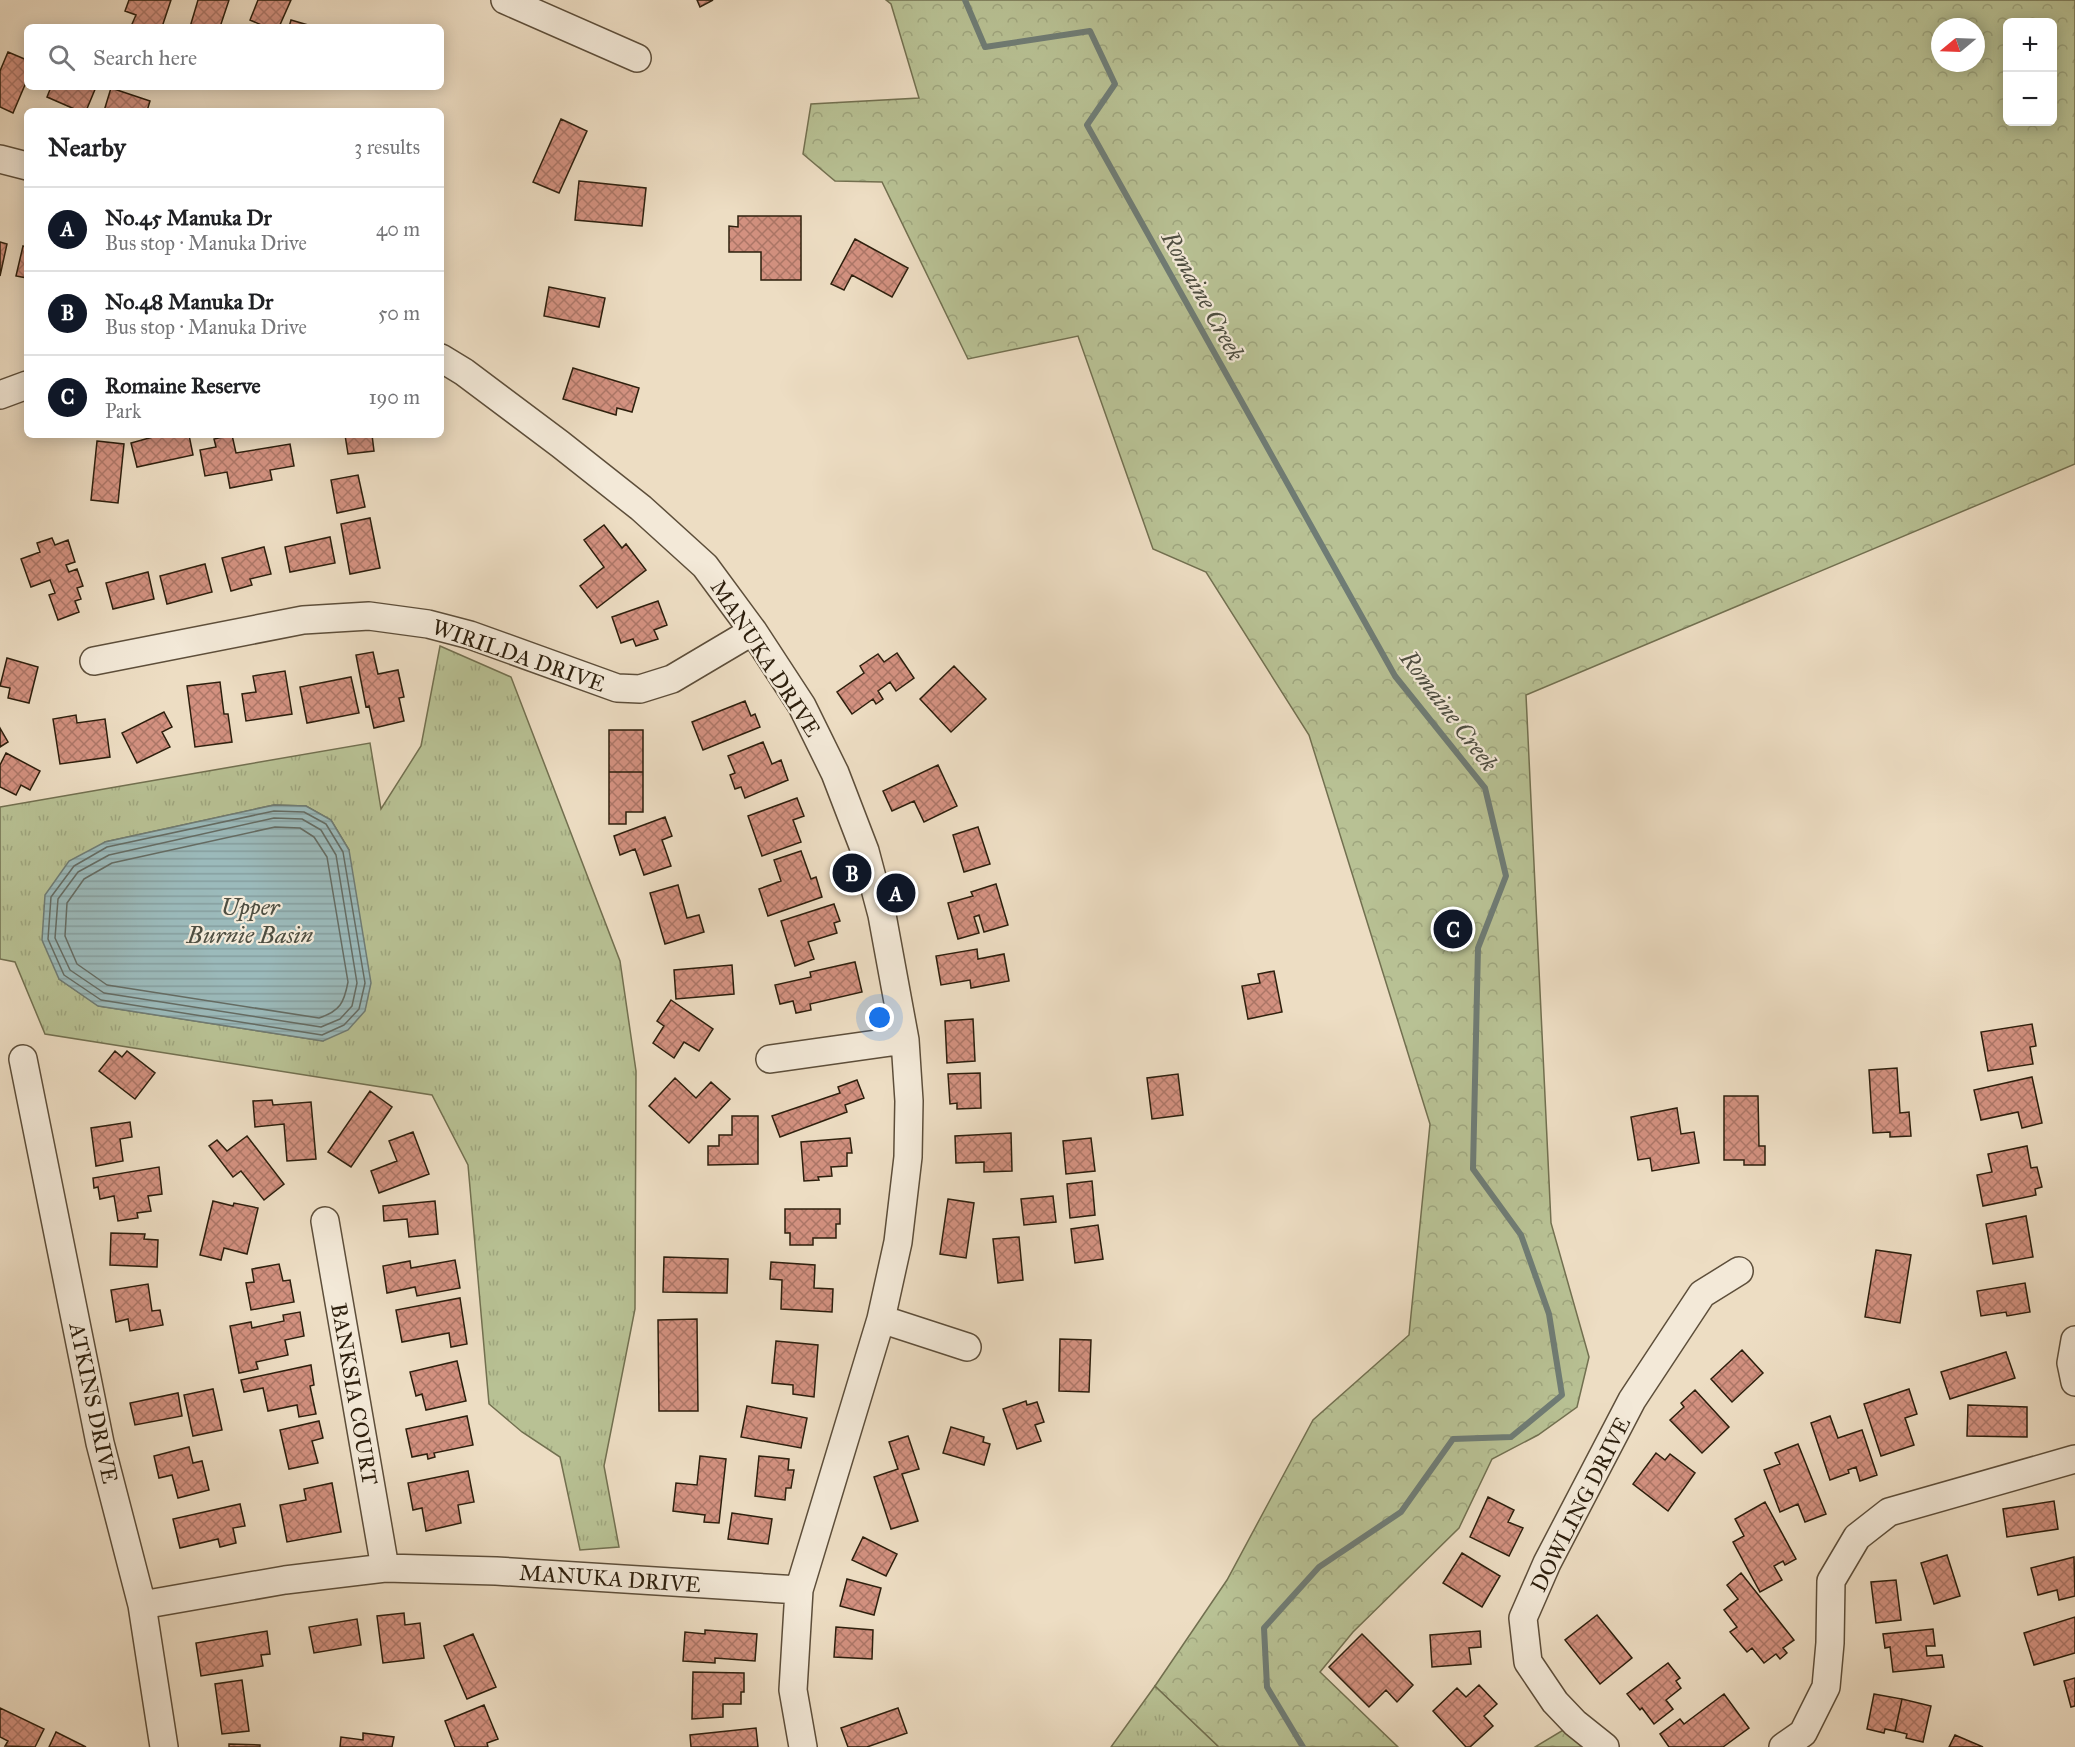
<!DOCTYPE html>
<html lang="en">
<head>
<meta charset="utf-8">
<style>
	:root { --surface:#fff; --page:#f2f2f2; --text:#202124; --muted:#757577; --line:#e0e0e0; --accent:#111827 }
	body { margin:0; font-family:"IM FELL Great Primer",serif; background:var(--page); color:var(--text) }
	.controls { position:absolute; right:18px; top:18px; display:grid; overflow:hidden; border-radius:9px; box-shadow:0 3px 15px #0003 }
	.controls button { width:54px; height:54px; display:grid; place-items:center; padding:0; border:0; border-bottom:2px solid var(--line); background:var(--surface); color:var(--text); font:30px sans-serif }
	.compass { position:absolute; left:1931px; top:18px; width:54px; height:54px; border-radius:50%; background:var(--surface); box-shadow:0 3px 15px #0003; rotate:251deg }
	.you { position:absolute; left:880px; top:1018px; width:21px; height:21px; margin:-15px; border:4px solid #fff; border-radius:50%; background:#1a73e8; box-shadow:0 0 0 9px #1a73e833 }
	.badge { display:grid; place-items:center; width:39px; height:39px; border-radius:50%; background:var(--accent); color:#fff; font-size:20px; font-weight:700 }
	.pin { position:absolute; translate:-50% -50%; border:3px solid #fff; box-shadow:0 2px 6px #0006 }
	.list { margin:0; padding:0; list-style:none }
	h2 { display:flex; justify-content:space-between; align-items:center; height:78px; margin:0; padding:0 24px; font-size:26px }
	h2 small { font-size:20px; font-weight:400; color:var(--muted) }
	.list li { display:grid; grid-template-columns:39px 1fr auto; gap:18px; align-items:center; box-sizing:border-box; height:84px; padding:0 24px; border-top:2px solid var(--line) }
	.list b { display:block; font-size:22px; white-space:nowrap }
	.list p { margin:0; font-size:20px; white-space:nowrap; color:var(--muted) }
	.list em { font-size:20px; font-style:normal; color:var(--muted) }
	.icon { flex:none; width:33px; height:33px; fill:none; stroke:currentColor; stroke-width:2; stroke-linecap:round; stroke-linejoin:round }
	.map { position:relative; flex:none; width:2075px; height:1747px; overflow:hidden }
	.search { position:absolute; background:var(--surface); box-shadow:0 3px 15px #0003; left:24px; top:24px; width:420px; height:66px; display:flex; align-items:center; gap:15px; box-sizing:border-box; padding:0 21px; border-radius:9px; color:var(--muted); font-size:22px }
	.panel { position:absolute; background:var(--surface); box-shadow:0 3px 15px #0003; left:24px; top:108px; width:420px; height:330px; border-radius:9px }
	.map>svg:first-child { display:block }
	.grass { fill:url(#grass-tufts); stroke:#727050; stroke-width:1.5; fill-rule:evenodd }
	.forest { fill:url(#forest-crowns); stroke:#727050; stroke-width:1.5; fill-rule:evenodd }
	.water { fill:url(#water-rules); stroke:#6f7c75; stroke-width:1.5 }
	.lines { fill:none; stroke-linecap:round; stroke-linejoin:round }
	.shore { stroke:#646c64; stroke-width:1.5 }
	.stream { stroke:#6f7c75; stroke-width:6 }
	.building { fill:url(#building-cross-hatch); stroke:#2d1f0d; stroke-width:1.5 }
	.minor-casing { stroke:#5d4e3a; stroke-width:30 }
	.minor { stroke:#f3e9d8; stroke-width:27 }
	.labels { text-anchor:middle; stroke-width:4.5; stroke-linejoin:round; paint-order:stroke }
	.street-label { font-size:22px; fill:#2d1f0d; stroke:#f3e9d8 }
	.water-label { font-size:24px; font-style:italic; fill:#4e4e41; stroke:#f3e9d8 }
</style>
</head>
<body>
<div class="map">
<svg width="2075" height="1747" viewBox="0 0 2075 1747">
	<defs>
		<pattern id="grass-tufts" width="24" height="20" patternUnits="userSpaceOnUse" patternTransform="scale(1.5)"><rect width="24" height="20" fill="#b8c194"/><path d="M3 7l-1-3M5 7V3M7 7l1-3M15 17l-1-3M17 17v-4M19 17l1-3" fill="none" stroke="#9ea57e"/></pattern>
		<pattern id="forest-crowns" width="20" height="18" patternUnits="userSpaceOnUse" patternTransform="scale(1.5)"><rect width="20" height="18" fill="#b8c194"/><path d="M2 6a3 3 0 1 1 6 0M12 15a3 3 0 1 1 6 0" fill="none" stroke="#9ea57e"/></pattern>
		<pattern id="water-rules" width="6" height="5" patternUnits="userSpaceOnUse" patternTransform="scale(1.5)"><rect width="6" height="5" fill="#9bbabb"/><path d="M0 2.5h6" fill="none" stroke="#869fa0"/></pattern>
		<pattern id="building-cross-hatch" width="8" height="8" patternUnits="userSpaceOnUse" patternTransform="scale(1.5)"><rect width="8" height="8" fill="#d39180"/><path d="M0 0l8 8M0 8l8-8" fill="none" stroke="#ac7667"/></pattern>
	</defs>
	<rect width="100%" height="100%" fill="#edddc3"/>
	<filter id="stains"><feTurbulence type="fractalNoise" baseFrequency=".00333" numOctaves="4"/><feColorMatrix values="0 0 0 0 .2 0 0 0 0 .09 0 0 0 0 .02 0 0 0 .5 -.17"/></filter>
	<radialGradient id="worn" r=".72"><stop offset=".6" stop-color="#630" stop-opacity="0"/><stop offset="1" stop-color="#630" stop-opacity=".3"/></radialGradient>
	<!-- grass -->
	<path class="grass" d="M440,646L511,677L620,961L636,1071L635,1309L604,1466L619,1547L580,1550L560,1457L522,1432L489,1404L468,1165L432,1095L45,1034L15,962L0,959V807L370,743L381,809L421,746ZM274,805L306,806L331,820L349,850L323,1041L99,1006L59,979L105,842Z
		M1155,1686L1219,1747H1111Z"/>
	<!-- forest -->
	<path class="forest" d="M886,0H2075V464L1526,695L1551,1223L1589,1357L1577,1407L1538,1435L1492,1459L1459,1528L1353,1632L1320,1672L1398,1747H1219L1155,1686L1227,1580L1313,1420L1409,1335L1430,1124L1309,735L1206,572L1153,549L1078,336L968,359L882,182L835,181L803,154L811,104L919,98L891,4ZM2008,22H2052V122H2008ZM1940,27H1976V63H1940Z
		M1575,1723L1605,1747H1535Z"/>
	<!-- water -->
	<path class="water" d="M274,805L306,806L331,820L349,850L371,983L365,1011L348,1030L323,1041L98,1006L59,979L42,940L45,895L69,861L105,842Z"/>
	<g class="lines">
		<!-- shore -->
		<path class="shore" d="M274,811L304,812L326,824L343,852L365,983L359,1009L344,1025L322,1035L101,1000L64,975L48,939L51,897L74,866L107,847Z
			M274,818L302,819L321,830L336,855L357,983L352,1006L340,1019L321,1027L104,993L70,970L55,938L58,899L78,872L109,855Z
			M275,827L300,828L314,837L327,857L348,982C344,1003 340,1011 319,1018L107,985L77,964L65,936L67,903L84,879L112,863Z"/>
		<!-- stream -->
		<path class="stream" d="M965,0L985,47L1090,31L1115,84L1087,125L1395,676L1485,788L1506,876L1478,948L1473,1169L1521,1235L1549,1314L1562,1395L1511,1437L1453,1439L1401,1512L1319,1567L1264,1628L1267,1687L1303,1747"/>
	</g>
	<!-- building -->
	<path class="building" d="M129,0H171L162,27H140L132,24L136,15L125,11Z
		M198,0H229L220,27H190Z
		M258,0H291L279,27H266L250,20Z
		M697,0H713L700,7Z
		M291,20L315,27H289Z
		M8,52L27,60V80L13,113L0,107V71Z
		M51,87H96L86,111H79L47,97Z
		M111,88L150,101L147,111H104Z
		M561,119L587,131L559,193L533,182Z
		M579,181L646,188L642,226L575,220Z
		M738,216H801V280H761V252H729V226L738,227Z
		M855,239L908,268L892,297L852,275L844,290L831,284Z
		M0,242L7,244L0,276Z
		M23,246L27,247V278L16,276Z
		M549,287L605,298L599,327L544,316Z
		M573,368L639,388L632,412L617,408L616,415L563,399Z
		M160,435H189L193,455L137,467L131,443Z
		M232,435L236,453L290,444L294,466L270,470L272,480L230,488L227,472L205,476L200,450L216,447L214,439Z
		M345,435H372L374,451L348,454Z
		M97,441L124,444L118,503L91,500Z
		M358,475L365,507L337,513L331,480Z
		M370,518L380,568L350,574L341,524Z
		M604,525L622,548L626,544L646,570L597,608L580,586L604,567L584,540Z
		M330,537L335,563L290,572L285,547Z
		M52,538L55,545L68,540L75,562L66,565L69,572L77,569L83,586L77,588L81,599L75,601L79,612L58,620L49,595L55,593L50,580L31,587L21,559L40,552L37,543Z
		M264,547L271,574L250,579L252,585L231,591L222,558Z
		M205,564L212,592L167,604L160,576Z
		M148,572L154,599L113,609L106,583Z
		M658,601L667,625L654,630L658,639L636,646L633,639L621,643L612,617Z
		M373,652L378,674L398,670L404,697L399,698L404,721L374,728L369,706L366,707L356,655Z
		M897,653L914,678L896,691L890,682L878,691L883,699L876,704L873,699L852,714L837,692L864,673L860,666L878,654L884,662Z
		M7,658L38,667L29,703L8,698L10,688L0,686Z
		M954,666L986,699L951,732L920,699Z
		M285,671L292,714L246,721L242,694L256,692L253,676Z
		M351,677L359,713L307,723L300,687Z
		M220,682L224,714H228L232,742L195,747L187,686Z
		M745,701L751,716L755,714L760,727L703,750L692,722Z
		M164,712L172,727L162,732L170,747L137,763L122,733Z
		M76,715L77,723L105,719L110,757L60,764L53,719Z
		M0,728L8,742L0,747Z
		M609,730H643V772H609Z
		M763,742L772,764L781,760L788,780L745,798L741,787L735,789L730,775L735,773L728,756Z
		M6,753L40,771L30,790L21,785L16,795L0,787V765Z
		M938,765L957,806L924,822L914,801L892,811L883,791Z
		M609,772H643V812H626V824H609Z
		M797,798L804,816L793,820L801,842L762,856L748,816Z
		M665,817L672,836L662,840L671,866L644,875L635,849L620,855L614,836Z
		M978,827L990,864L964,872L953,835Z
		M801,851L811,879L816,877L822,897L768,916L759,889L781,881L774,860Z
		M996,884L1008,925L984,932L979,915L974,917L979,933L958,939L948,903L973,896L971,892Z
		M678,885L687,918L699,915L704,932L665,944L650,893Z
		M834,904L840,921L834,923L837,933L808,942L814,959L795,966L781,921Z
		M977,949L978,959L1004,954L1009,981L971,988L970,980L941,985L936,956Z
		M855,962L862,992L810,1004L811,1010L796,1013L793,1001L780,1004L775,985L811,977L810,972Z
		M732,965L734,994L676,999L674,970Z
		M1274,971L1282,1012L1248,1019L1242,986L1260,983L1258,974Z
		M671,1000L713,1029L699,1051L684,1042L674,1058L653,1043L664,1026L657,1021Z
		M973,1019L975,1061L947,1063L945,1021Z
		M2032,1024L2036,1046L2030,1047L2033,1064L1988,1071L1981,1032Z
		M115,1051L122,1057L127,1051L155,1073L135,1099L99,1071Z
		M1897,1068L1900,1113L1909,1112L1911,1136L1890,1137V1132L1873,1133L1869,1070Z
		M980,1073L981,1108L957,1109V1103L950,1104L948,1074Z
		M1178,1074L1183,1115L1152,1119L1147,1078Z
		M2032,1077L2042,1123L2022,1128L2018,1112L1981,1120L1974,1090Z
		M675,1078L696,1098L711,1082L730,1099L689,1143L649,1106Z
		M857,1080L864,1098L845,1105L847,1112L780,1137L772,1116L840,1093L838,1087Z
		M370,1091L392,1107L351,1167L328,1152Z
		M1724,1096H1758L1759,1146H1765V1165H1744V1160H1724Z
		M272,1100L273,1105L311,1102L316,1159L287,1161L284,1124L255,1127L253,1101Z
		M1677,1108L1681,1134L1694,1132L1699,1163L1652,1171L1650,1158L1638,1160L1631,1117Z
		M732,1116H758V1164L708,1165V1146H719V1135H732Z
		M130,1122L132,1137L120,1139L123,1161L96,1166L91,1128Z
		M413,1132L429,1174L379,1193L371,1171L397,1161L389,1141Z
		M1011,1133L1012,1171L984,1172V1162L956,1163L955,1136Z
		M247,1136L284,1184L264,1200L241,1171L233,1177L209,1146L217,1140L227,1151Z
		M850,1138L852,1153H847V1166L831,1167L832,1176L818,1177L819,1180L804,1181L801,1142Z
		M1091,1138L1095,1171L1066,1174L1063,1141Z
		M2027,1146L2031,1168L2037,1167L2042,1187L2035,1189L2036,1195L1983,1206L1977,1175L1992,1172L1988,1154Z
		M159,1167L162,1194L148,1196L151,1211L137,1213L138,1218L118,1221L114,1196L100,1199L98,1187L94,1188L93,1178Z
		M1092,1181L1095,1215L1070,1218L1067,1184Z
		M1053,1196L1056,1222L1024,1225L1021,1199Z
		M948,1199L974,1203L966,1258L940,1254Z
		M213,1201L233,1206L234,1203L258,1208L247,1254L224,1248L221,1260L200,1255Z
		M435,1201L438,1234L409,1237L407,1219L384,1221L383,1206Z
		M785,1209H840V1224H836V1238H813V1245H790V1233H785Z
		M2026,1216L2033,1257L1993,1264L1986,1224Z
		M1098,1225L1103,1259L1075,1263L1071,1229Z
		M111,1233L145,1234L144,1239L158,1240L157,1267L110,1265Z
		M1019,1237L1023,1280L998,1283L993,1239Z
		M1876,1250L1911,1255L1900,1323L1865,1317Z
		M664,1257L728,1259L727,1293L663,1292Z
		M455,1260L460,1288L417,1296L415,1287L387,1293L383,1266L410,1261L411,1268Z
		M771,1262L815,1265L814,1288L833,1289L832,1312L781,1309L782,1280L770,1279Z
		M279,1264L283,1281L290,1280L294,1302L251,1310L246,1283L254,1282L252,1269Z
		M2025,1283L2030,1312L2007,1316L2006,1312L1981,1316L1977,1291Z
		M148,1284L152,1311L160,1310L163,1325L130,1331L128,1319L116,1322L111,1290Z
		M460,1298L467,1344L451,1347L449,1333L402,1342L396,1310Z
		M300,1312L304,1336L285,1340L288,1355L256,1362L258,1369L239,1373L230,1326L251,1322L252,1328L284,1321L283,1315Z
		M697,1319L698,1411H659L658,1320Z
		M1060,1339L1091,1340L1089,1392L1059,1391Z
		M776,1341L818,1345L814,1397L793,1394V1385L772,1383Z
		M1742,1350L1763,1373L1732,1402L1711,1379Z
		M2006,1352L2015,1378L1950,1399L1941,1372Z
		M457,1361L466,1401L426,1410L422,1394L416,1396L410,1372Z
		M311,1365L314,1385L310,1386L316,1414L299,1417L297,1405L268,1411L263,1388L244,1392L241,1380Z
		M213,1389L222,1430L193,1436L184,1395Z
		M1909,1389L1917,1414L1905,1418L1914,1445L1881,1456L1864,1404Z
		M1695,1390L1729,1427L1702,1453L1670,1420L1684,1407L1681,1403Z
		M178,1393L182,1416L135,1425L130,1403Z
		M1026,1401L1027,1405L1037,1402L1044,1422L1035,1425L1041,1441L1017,1449L1003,1409Z
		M1968,1405L2027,1407V1437L1967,1436Z
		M747,1406L807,1418L801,1448L741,1437Z
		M467,1416L473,1445L434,1453L435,1457L428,1459L427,1454L412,1457L406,1429Z
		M1830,1416L1838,1438L1862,1430L1877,1475L1860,1481L1856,1467L1848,1470L1849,1473L1830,1480L1811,1423Z
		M319,1421L323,1438L312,1441L318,1463L289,1469L280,1430Z
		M951,1427L984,1437L983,1442L990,1444L984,1465L943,1453Z
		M908,1436L919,1469L902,1474L918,1521L891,1529L874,1477L898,1469L889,1442Z
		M1798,1444L1826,1514L1805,1522L1798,1504L1780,1512L1764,1470L1780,1464L1775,1453Z
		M189,1447L193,1463L202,1461L209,1490L178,1498L172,1475L159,1478L154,1456Z
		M1656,1453L1665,1460L1670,1454L1695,1473L1668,1511L1633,1484Z
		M700,1456L726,1459L719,1523L704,1522L705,1515L673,1511L676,1483L697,1485Z
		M759,1456L789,1459L788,1470H794L791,1488H786L785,1500L755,1496Z
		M468,1471L474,1502L458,1505L461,1523L426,1531L422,1508L413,1510L408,1483Z
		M332,1483L341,1532L287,1542L280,1505L306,1500L304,1489Z
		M1488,1497L1514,1510L1508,1522L1523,1528L1509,1556L1470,1537Z
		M2054,1501L2058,1529L2007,1537L2003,1509Z
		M1765,1502L1796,1559L1785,1565L1783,1561L1774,1566L1782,1580L1760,1592L1733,1542L1744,1536L1735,1519Z
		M240,1504L245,1526L233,1528L236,1543L220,1547L218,1539L180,1548L173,1519Z
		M732,1513L772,1519L768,1544L728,1539Z
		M863,1537L897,1554L886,1576L852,1560Z
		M1462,1553L1500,1576L1482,1607L1443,1583Z
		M1947,1555L1960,1596L1934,1604L1921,1563Z
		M2074,1557L2075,1596L2059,1600L2057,1590L2038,1595L2031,1568Z
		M1741,1573L1794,1640L1783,1648L1787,1653L1780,1659L1776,1654L1764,1663L1752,1648L1747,1652L1730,1632L1737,1627L1724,1610L1738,1599L1727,1585Z
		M847,1579L881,1588L874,1615L840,1606Z
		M1896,1580L1901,1620L1876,1623L1871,1582Z
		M404,1613L405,1625L420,1623L424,1658L383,1663L377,1616Z
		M1597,1615L1632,1658L1600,1684L1565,1640Z
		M2075,1617V1653L2034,1665L2024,1633Z
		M357,1619L361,1645L314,1653L309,1627Z
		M836,1627L873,1630L872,1659L834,1657Z
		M1933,1629L1935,1646H1926L1927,1656L1942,1655L1944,1667L1893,1672L1890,1647L1885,1648L1883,1634Z
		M705,1630L757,1634L755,1661L715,1658V1663L683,1661L685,1632L705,1634Z
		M267,1631L270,1654L261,1655L263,1666L201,1676L196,1643Z
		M1480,1631L1481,1647L1469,1648L1471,1664L1432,1667L1430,1635Z
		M473,1634L496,1687L467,1699L444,1646Z
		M1362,1634L1413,1685L1397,1702L1386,1690L1369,1707L1329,1667Z
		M1668,1663L1680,1678L1676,1681L1681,1688L1666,1700L1673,1709L1654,1724L1642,1708L1640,1710L1627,1694Z
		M693,1672L744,1673V1692H741V1704H723V1717L692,1719Z
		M2075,1678V1706L2071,1707L2064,1681Z
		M242,1680L249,1731L222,1734L215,1684Z
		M1479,1685L1497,1704L1484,1716L1493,1726L1470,1747H1466L1433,1711L1457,1688L1466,1697Z
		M1724,1694L1749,1728L1723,1747H1669L1660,1734L1680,1719L1684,1724Z
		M1874,1694L1902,1699L1895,1731L1885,1729L1884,1733L1867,1729Z
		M1902,1699L1931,1706L1923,1742L1906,1738L1907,1734L1895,1731Z
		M484,1705L498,1739L487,1743L488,1747H455L445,1721Z
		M0,1708L44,1729L35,1747L5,1746L8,1741L0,1737Z
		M898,1708L907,1733L867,1747H848L841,1728Z
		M756,1728L758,1747H691L690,1735Z
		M56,1732L86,1747H49Z
		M363,1733L394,1737L392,1747H340L341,1737L363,1740Z
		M1955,1735L1983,1747H1949Z
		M229,1744L260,1745V1747H229Z"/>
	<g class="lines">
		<defs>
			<path id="minor" d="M505,0L637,58
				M0,159L27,166
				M0,395L27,385
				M94,661L303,620L369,616L428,624L470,635L617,688L640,689L672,679L753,631
				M23,1059L100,1443L142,1605L164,1747
				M770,1059L905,1040
				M325,1221L385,1568
				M881,1319L967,1347
				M2075,1340L2071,1363L2075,1382
				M799,1590L793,1690L803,1747
				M142,1605L285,1580L385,1568L496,1571L799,1590L881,1319L898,1242L908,1157L909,1101L905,1040L882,915L865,851L835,773L802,706L753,631L705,566L641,508L560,444L464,372L441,358
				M1605,1747L1575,1723L1555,1702L1528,1662L1523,1618L1547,1563L1632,1400L1702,1294L1739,1271
				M1783,1747L1803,1733L1826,1687L1830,1643L1831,1581L1857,1537L1889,1512L2075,1459"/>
		</defs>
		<!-- minor casing -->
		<use href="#minor" class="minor-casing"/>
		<!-- minor -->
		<use href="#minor" class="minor"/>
	</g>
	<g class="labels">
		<!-- street labels -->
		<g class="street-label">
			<text transform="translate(519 655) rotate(19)" y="8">WIRILDA DRIVE</text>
			<text transform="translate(766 658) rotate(57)" y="8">MANUKA DRIVE</text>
			<text transform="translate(355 1394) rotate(80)" y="8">BANKSIA COURT</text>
			<text transform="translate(94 1403) rotate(78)" y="8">ATKINS DRIVE</text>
			<text transform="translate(1580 1504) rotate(-63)" y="8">DOWLING DRIVE</text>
			<text transform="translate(610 1578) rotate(4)" y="8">MANUKA DRIVE</text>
		</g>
		<!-- water labels -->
		<g class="water-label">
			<text transform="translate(1203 296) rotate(61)" y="8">Romaine Creek</text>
			<text transform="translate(1449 711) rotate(53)" y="8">Romaine Creek</text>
			<text x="250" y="915">Upper<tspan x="250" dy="28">Burnie Basin</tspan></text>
		</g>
	</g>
	<rect width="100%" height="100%" filter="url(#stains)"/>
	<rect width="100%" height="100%" fill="url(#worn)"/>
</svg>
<div class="controls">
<button>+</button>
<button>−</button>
</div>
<svg class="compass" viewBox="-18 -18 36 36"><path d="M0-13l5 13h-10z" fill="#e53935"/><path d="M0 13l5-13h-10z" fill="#757577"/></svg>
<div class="you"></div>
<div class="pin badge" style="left:896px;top:893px">A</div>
<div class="pin badge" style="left:852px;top:873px">B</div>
<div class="pin badge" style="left:1453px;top:929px">C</div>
<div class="search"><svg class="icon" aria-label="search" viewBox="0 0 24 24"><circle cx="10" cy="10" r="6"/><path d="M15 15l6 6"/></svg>Search here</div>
<section class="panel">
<h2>Nearby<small>3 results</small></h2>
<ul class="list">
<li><span class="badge">A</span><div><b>No.45 Manuka Dr</b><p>Bus stop · Manuka Drive</p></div><em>40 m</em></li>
<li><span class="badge">B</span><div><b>No.48 Manuka Dr</b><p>Bus stop · Manuka Drive</p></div><em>50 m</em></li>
<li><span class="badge">C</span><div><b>Romaine Reserve</b><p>Park</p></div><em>190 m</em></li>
</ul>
</section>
</div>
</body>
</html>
